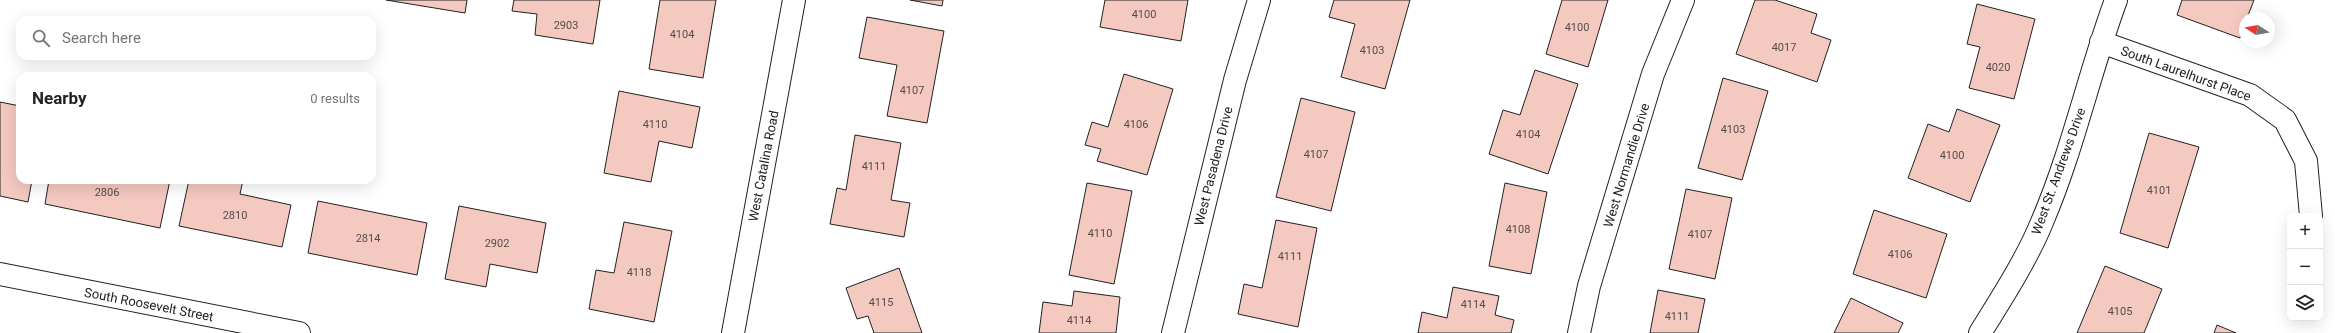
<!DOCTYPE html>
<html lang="en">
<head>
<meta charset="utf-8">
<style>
	:root { --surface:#fff; --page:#f6f6f6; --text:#222; --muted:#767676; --line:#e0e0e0 }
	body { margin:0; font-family:Roboto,sans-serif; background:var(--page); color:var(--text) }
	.controls { position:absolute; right:12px; bottom:12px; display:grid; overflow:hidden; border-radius:8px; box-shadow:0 4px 16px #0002 }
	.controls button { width:36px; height:36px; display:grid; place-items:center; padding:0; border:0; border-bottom:1px solid var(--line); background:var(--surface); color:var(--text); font:20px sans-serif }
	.compass { position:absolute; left:2239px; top:12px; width:36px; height:36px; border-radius:50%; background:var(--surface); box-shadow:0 4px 16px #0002; rotate:281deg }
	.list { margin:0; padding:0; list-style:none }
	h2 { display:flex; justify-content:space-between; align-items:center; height:52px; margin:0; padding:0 16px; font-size:17px }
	h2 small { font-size:13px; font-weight:400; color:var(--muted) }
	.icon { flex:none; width:22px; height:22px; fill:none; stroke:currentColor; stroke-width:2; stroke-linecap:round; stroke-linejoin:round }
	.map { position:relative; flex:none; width:2335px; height:333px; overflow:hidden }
	.search { position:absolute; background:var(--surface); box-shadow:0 4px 16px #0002; left:16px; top:16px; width:360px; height:44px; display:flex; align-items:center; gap:10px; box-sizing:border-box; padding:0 14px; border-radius:12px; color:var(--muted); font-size:15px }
	.panel { position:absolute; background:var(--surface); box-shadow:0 4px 16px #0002; left:16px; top:72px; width:360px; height:112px; border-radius:12px }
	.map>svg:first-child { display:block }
	.building { fill:#f3c9c0; stroke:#222 }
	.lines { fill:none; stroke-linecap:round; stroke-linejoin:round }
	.street-casing { stroke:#222; stroke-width:24 }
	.secondary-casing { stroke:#222; stroke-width:24 }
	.street { stroke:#fff; stroke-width:22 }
	.secondary { stroke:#fff; stroke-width:22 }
	.labels { text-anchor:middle; stroke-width:3; stroke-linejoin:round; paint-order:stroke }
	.number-label { font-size:11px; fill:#564c4a }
	.street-label { font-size:13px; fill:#222; stroke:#fff }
</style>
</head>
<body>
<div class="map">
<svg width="2335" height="333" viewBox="0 0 2335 333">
	<rect width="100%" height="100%" fill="#fff"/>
	<!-- building -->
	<path class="building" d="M386,0H467L465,13Z
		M514,0H600L593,44L535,35L537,14L512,11Z
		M660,0H716L703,78L649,69Z
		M910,0H943L942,6Z
		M1105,0H1188L1181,41L1100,27Z
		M1334,0H1410L1385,89L1341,77L1355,24L1329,17Z
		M1562,0H1608L1588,67L1546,54Z
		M1755,0H1775L1817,14L1811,33L1831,40L1817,82L1736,54Z
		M2182,0H2254L2247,18H2245L2240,38L2177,15Z
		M1977,4L2035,19L2014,99L1969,88L1980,47L1967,44Z
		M867,17L944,31L927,123L887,116L897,65L859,58Z
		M1535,70L1578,84L1548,174L1489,154L1503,110L1520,115Z
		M1124,74L1173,89L1147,175L1097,161L1101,149L1085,145L1092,122L1108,127Z
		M1723,78L1768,91L1742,180L1698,168Z
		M619,91L700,107L692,148L659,141L651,182L604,173Z
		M1301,98L1355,112L1331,211L1276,197Z
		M0,102L20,106V180H32L28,202L0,196Z
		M1957,109L2000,125L1970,202L1908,178L1928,124L1949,132Z
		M2149,133L2199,147L2168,248L2120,233Z
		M855,135L901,143L891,200L910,203L904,237L830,224L837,188L846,190Z
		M49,180H170L160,228L45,204Z
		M189,180H243L240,194L291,205L282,247L179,226Z
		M1087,183L1132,191L1114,284L1069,275Z
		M1505,183L1547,192L1531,274L1489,266Z
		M1686,189L1732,198L1715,279L1669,269Z
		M318,201L427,223L417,275L308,253Z
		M459,206L546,223L537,273L490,264L486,287L445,279Z
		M1874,210L1947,234L1926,298L1853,274Z
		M1276,220L1317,228L1298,327L1238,314L1244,284L1262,288Z
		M624,222L672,231L654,322L589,309L596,270L614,273Z
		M2105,266L2162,289L2144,333H2077Z
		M899,268L922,333H874L868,316L857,319L846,288Z
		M1453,287L1499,296L1495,315L1514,320L1511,333H1418L1422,312L1447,318Z
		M1658,290L1705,299L1698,333H1650Z
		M1074,291L1120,297L1116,333H1039L1043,302L1072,306Z
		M1851,298L1903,323L1898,333H1834Z
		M2217,325L2236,333H2214Z"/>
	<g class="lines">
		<defs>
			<path id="street" d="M2101,42L2250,95L2285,120L2306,161L2311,216
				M733,333L794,0
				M1173,333L1235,80L1259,0
				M1579,333L1589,286L1653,74L1683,0
				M1980,333C2001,299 2027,259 2042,222C2073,150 2089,73 2116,0"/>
			<path id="secondary" d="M0,274L299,333"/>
		</defs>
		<!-- street casing -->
		<use href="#street" class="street-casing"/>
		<!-- secondary casing -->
		<use href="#secondary" class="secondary-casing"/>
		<!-- street -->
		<use href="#street" class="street"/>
		<!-- secondary -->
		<use href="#secondary" class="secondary"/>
	</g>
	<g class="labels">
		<!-- number labels -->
		<g class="number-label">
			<text x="1144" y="18">4100</text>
			<text x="566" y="29">2903</text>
			<text x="1577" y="31">4100</text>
			<text x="682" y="38">4104</text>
			<text x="1784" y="51">4017</text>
			<text x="1372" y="54">4103</text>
			<text x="1998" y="71">4020</text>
			<text x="912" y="94">4107</text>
			<text x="655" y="128">4110</text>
			<text x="1136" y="128">4106</text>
			<text x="1733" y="133">4103</text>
			<text x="1528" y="138">4104</text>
			<text x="1316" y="158">4107</text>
			<text x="1952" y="159">4100</text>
			<text x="874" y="170">4111</text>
			<text x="2159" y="194">4101</text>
			<text x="107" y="196">2806</text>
			<text x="235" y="219">2810</text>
			<text x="1518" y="233">4108</text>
			<text x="1100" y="237">4110</text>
			<text x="1700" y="238">4107</text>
			<text x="368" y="242">2814</text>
			<text x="497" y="247">2902</text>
			<text x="1900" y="258">4106</text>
			<text x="1290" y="260">4111</text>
			<text x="639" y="276">4118</text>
			<text x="881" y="306">4115</text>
			<text x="1473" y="308">4114</text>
			<text x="2120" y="315">4105</text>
			<text x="1677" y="320">4111</text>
			<text x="1079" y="324">4114</text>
		</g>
		<!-- street labels -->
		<g class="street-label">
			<text transform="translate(2186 73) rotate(20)" y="5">South Laurelhurst Place</text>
			<text transform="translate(1626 165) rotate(-73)" y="5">West Normandie Drive</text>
			<text transform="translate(763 166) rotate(-79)" y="5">West Catalina Road</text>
			<text transform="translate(1213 166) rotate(-76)" y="5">West Pasadena Drive</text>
			<text transform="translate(2058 171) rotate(-70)" y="5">West St. Andrews Drive</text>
			<text transform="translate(149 304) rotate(11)" y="5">South Roosevelt Street</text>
		</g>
	</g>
</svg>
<div class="controls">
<button>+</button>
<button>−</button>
<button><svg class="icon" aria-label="layers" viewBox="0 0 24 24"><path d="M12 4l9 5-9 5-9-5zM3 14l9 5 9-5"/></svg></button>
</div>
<svg class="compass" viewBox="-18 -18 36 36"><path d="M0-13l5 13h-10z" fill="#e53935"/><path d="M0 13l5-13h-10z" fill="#767676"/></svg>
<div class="search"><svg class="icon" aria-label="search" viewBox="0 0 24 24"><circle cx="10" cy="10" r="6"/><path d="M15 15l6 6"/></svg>Search here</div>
<section class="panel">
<h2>Nearby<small>0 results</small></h2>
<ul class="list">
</ul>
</section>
</div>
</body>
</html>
